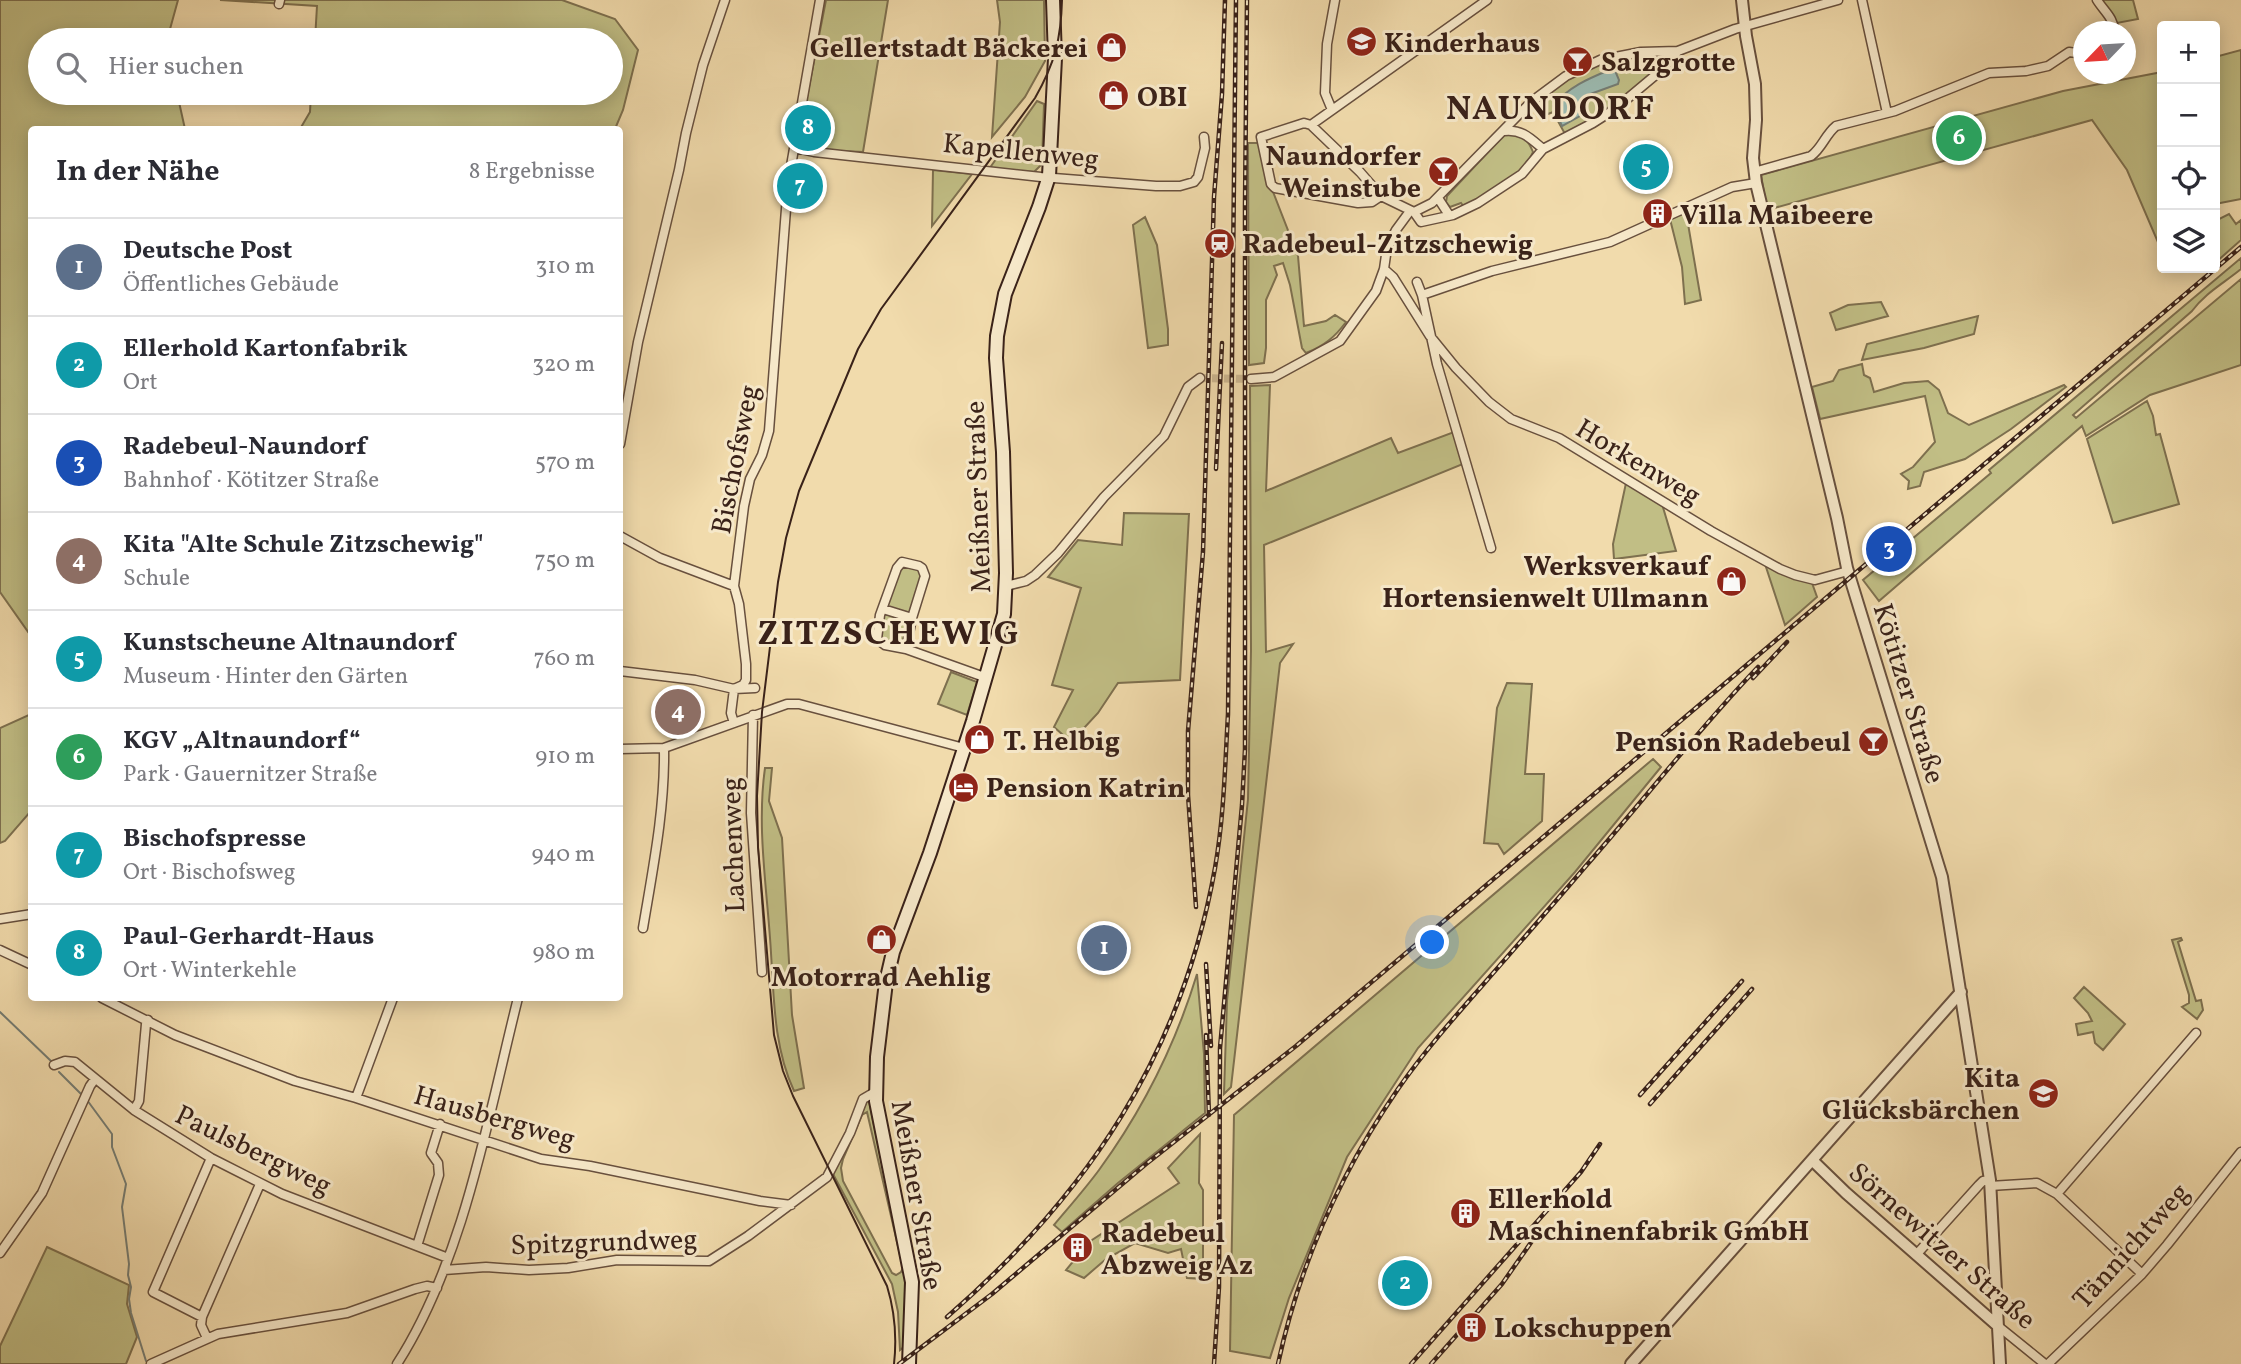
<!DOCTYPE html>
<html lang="de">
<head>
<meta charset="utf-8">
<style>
	:root { --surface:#fff; --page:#f2f2f3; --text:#2b2b33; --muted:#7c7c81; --line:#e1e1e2; --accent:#111827 }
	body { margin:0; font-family:Vollkorn,serif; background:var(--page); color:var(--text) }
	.controls { position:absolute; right:21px; top:21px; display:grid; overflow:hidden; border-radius:7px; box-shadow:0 4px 18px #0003 }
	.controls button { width:63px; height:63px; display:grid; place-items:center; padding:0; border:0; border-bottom:2px solid var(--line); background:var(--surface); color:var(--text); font:35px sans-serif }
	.compass { position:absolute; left:2073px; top:21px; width:63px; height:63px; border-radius:50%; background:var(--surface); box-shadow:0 4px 18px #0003; rotate:245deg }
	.you { position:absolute; left:1433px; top:943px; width:24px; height:24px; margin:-18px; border:5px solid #fff; border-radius:50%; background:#1a73e8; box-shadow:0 0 0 10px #1a73e833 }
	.badge { display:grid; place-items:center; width:46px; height:46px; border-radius:50%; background:var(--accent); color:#fff; font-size:23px; font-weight:700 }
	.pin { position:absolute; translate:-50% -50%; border:4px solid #fff; box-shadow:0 2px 7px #0006 }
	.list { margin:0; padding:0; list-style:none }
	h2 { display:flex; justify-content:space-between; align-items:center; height:91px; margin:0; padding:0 28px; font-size:30px }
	h2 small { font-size:23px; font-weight:400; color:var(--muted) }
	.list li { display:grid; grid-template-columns:46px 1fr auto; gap:21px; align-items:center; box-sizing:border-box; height:98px; padding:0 28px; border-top:2px solid var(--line) }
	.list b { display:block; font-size:26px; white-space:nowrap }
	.list p { margin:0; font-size:23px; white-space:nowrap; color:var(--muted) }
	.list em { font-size:23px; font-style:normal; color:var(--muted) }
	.icon { flex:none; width:38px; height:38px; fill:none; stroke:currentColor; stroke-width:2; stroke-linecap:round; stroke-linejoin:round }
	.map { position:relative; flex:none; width:2241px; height:1364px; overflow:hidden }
	.search { position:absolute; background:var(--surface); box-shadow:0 4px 18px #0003; left:28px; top:28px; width:595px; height:77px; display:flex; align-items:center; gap:18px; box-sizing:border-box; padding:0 24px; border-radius:38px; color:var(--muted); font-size:26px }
	.panel { position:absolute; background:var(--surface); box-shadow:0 4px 18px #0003; left:28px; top:126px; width:595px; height:875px; border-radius:7px }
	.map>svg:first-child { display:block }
	.green { fill:#c1be85; stroke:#7e704f; stroke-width:2; fill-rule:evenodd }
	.water { fill:#9cbab0; stroke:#757d74; stroke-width:2 }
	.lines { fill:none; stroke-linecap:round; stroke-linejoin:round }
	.stream { stroke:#757d74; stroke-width:2 }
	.minor-tunnel { stroke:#ccb68f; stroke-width:8; stroke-dasharray:8 4; stroke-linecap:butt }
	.minor-casing { stroke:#68503e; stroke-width:11 }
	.tertiary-casing { stroke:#68503e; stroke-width:14 }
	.secondary-casing { stroke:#3a2219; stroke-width:16 }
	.minor { stroke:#f6e8c9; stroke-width:8 }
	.tertiary { stroke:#f6e8c9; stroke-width:10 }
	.secondary { stroke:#f6e8c9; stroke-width:12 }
	.tram { stroke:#3a2219; stroke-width:2 }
	.rail-casing { stroke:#3a2219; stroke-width:4.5 }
	.rail { stroke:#f6e8c9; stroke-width:2; stroke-dasharray:5; stroke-linecap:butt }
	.labels { text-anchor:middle; stroke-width:6; stroke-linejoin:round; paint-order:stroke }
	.poi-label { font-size:28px; font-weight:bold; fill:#3a2219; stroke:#f6e8c9; text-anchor:start }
	.street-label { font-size:28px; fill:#3a2219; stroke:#f6e8c9 }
	.district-label { font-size:35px; font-weight:bold; letter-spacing:2px; fill:#3a2219; stroke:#f6e8c9 }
</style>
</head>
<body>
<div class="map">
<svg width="2241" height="1364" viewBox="0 0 2241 1364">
	<rect width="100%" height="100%" fill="#f1dbac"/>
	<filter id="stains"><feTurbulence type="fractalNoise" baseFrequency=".00286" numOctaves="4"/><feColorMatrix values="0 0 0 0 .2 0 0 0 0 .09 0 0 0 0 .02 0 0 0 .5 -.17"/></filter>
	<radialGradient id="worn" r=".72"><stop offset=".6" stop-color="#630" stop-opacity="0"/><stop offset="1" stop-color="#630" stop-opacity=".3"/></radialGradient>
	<!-- green -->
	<path class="green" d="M0,0H178L167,40H40V93H177L185,129L32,130L31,636L0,592Z
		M220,0H562L615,19L638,50L623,110L615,129H300L310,112L311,93H611V40H315L317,6Z
		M826,0H888L863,152C847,151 810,152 798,143Z
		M997,0H1044L1045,61L1025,97L992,137L1000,22Z
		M2101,0H2133L2138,19L2117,23Z
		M2241,50V199L2215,204V57Z
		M1653,54L1662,56L1666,61C1635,90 1602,114 1565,134L1553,112L1548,114L1537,104C1544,98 1550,91 1557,85C1583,65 1622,59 1653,54Z
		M2162,72V246L2160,247L2127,170L2092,120L1767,210L1761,175L2063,91Z
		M1037,101L1044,104L1042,164L1034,172L989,169Z
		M1506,133C1522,135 1527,137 1533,152C1523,177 1487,194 1464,207L1461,203L1450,207L1446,202L1447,196Z
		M1248,143H1257L1264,152L1270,184L1298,256L1304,326L1326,321L1335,315L1346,322C1335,337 1324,346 1306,353L1302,348L1290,285L1283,263L1274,266L1277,275L1266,300V348L1264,363L1249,365Z
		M933,170L972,174L932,226Z
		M1686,212L1701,300L1685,304L1682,267L1670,219Z
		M2229,214L2236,224L2241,220V240L2215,263V221Z
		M1145,217L1157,245L1168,329V345L1148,348L1133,225Z
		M2241,258V269C2224,283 2205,293 2192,311L2073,415L2076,418L2241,279V365L2150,395L2086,436L2082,426L1879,601L1863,580L1991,473L1989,470Z
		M1881,302L1888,316L1836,330L1830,313L1848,305Z
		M1978,316L1974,334L1924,348L1862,360L1867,344Z
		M1862,364L1864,375L1870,378L1874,392L1904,383L1928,381L1939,390L1948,413L1969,425L2064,385L2066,387L2011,429L1965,459L1924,472L1920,486L1908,489L1909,481L1901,474L1913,467L1935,442L1925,396L1820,419L1812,387L1833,381L1839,370Z
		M1270,385L1266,491L1391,438L1398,453L1454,432L1463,464L1264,545L1266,652L1293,644L1280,663L1231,1087L1224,1094L1227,1001L1248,799L1251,650L1250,386Z
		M2147,401L2153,416L2156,435L2160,434L2179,504L2113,523L2087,439Z
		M1626,483L1662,504L1676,551L1614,559L1613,544Z
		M1124,513L1189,514L1180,680L1118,683L1098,713L1071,742L1054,727L1073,690L1052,685L1081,588L1048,577L1078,540L1122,545Z
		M905,564L920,570L922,575L911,612L909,613L887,607L901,566Z
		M1765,564L1812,583L1817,597L1785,625Z
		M885,614L908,620L904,644L881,639L882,618Z
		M951,672L977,682L967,715L938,704Z
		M1507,683L1532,684L1525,774H1544L1542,821L1504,854L1498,844L1484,843L1497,708Z
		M31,714V811L5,841L0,843V728Z
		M1653,759L1661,767L1575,872L1418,1048L1347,1157L1289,1298L1270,1358L1230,1351L1234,1115Z
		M765,768H772L769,801L782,838L792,1015L804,1088L794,1091C772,1044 774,989 770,938C766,882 757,824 765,768Z
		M2181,938L2182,940L2178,942L2196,1001L2201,1000L2203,1010L2197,1019L2182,1007L2189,1003V995L2172,940Z
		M1197,974L1204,1054L1205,1113L1118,1183L1062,1232L1054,1225C1069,1207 1085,1189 1099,1170C1142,1111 1176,1043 1197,974Z
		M2084,987L2125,1024L2103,1050L2095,1043L2093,1032L2078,1035L2076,1024L2092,1021L2088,1013L2074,998Z
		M867,1101H869L906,1280L905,1346L900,1350L898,1312L892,1284L833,1174ZM867,1112L903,1268L901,1272L896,1275L892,1273L843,1181L841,1168L843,1159L862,1115Z
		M1200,1134L1199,1183L1203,1190V1279L1187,1278L1181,1249L1168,1253L1135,1243L1106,1259L1084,1278L1066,1270L1089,1242L1179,1183L1168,1168Z
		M47,1247L129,1285L127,1304L137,1337L126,1364H0V1346Z"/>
	<!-- water -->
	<path class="water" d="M1614,68L1619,80L1618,84L1585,96L1587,106L1579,112L1580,116L1562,126L1553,106C1569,86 1590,78 1614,68Z"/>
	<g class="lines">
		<!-- stream -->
		<path class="stream" d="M0,1012L51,1061
			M59,1072L83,1096
			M87,1100L112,1134V1147L126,1184L122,1207L129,1264L128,1275L131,1287L129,1299L131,1313L146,1361"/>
		<!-- minor-tunnel -->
		<path class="minor-tunnel" d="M1200,378L1251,379"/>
		<defs>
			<path id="minor" d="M1862,0L1887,113
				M2097,0C2103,10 2115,19 2114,32
				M279,4L280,0
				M1332,110L1325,93L1327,44L1335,0
				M1311,125L1360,172L1381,196L1414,212L1421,222L1453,215L1478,203L1522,174L1543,149L1593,123L1615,109L1664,68L1678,51
				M1504,131C1522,129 1530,138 1543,149
				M796,148L814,152L1041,177L1156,186H1180L1194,182L1198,177L1205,148L1204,137
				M1754,172L1811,156C1822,148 1825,135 1836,126L1895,111L1989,73L2026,71L2048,66L2069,52L2084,54
				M1381,196L1372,202L1358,203L1275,188L1271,184L1261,137L1304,123L1311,125L1487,0
				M1438,198L1449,215
				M1414,212L1432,203L1531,102L1566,76L1600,60L1641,52L1678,51L1735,29L1838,0
				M1384,269L1393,277L1430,336L1456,368L1489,402L1511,419L1559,438L1711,531L1780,569L1795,575L1815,580L1848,571
				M1417,282L1422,295L1492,271L1610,242L1732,187L1756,183
				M1422,295L1437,364L1491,548
				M1251,379L1274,377L1340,341L1376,291L1384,269L1387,248L1396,230L1410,211
				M620,444L638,342L679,170L686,133L703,65L725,0
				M620,536L660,558L734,586
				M1006,586L1026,581L1035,575L1058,553L1104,497L1164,436L1188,387L1200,378
				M883,609L912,618
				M906,649L912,618L925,576L922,568L919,566L902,562L897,568L880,615L877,639L885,645L906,649L987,678
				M620,671L695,680L734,689L755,688
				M734,689L743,685L746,680V664L739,604L734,586L744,506L750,479L762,455L769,431L788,183L820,0
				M753,715L751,813L762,972
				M734,723L731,713L734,689
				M620,749L664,748L787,704H799L964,748
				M0,919L32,914
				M643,928C653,868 665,809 664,748
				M0,950L32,965
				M102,998L175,1035L295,1081L356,1098L541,1159L590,1166L760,1201L791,1205
				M54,1065L65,1061L75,1062L134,1110L211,1158L282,1194L448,1258
				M356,1098L393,998
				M134,1110L139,1101L146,1024L148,1020
				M1990,1186L2037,1183L2057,1194L2196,1033
				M2057,1194L2142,1274
				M417,1246L439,1175L438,1163L431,1153L440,1124
				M0,1253L42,1193L90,1086L95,1079
				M1916,1255L1979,1185L1983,1181L1990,1180
				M444,1270L486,1267L529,1270L568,1268L617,1260L709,1261L748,1236L827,1177L850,1133L863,1099L875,1092
				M202,1317L153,1292L211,1158
				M1998,1326L2045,1364
				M207,1338L201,1325L202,1317L260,1184
				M151,1364L218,1334L347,1313L415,1289L427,1286L437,1288
				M397,1364C464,1260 488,1117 518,998
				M2048,1364L2142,1274L2167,1245L2241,1152"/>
			<path id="tertiary" d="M1742,0L1746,36L1755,84L1756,120L1753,158L1756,183L1837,518L1847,568L1942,877L1990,1180L2000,1364
				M1812,1160L1846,1193L1998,1326
				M1631,1364L1961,992"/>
			<path id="secondary" d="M909,1364L912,1282L876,1101L877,1057L886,982L893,952L930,853L973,721L1004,614L1006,573L1003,452L996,358L997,336L1005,294L1039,207L1049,176L1055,58L1053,0"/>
		</defs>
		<!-- minor casing -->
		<use href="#minor" class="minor-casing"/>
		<!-- tertiary casing -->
		<use href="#tertiary" class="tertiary-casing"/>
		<!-- secondary casing -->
		<use href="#secondary" class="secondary-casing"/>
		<!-- minor -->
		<use href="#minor" class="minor"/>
		<!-- tertiary -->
		<use href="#tertiary" class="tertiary"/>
		<!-- secondary -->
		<use href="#secondary" class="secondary"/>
		<!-- tram -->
		<path class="tram" d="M894,1364C897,1337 895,1312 887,1286L793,1096L783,1071L774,1035L758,847L757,796L762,712L778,582L786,538L799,491L858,349L881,309L1035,98C1055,63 1061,39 1062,0"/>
		<defs>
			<path id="rail" d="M1216,469L1222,343
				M1753,678L1787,642
				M1196,907L1188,795V731L1203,552L1214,197L1222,94L1225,0
				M1206,964L1211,1046
				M1206,1035L1209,1115
				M1640,1095L1742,981
				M1650,1104L1752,989
				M947,1317C1088,1194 1182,1054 1215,868C1224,817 1225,765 1228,714L1236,0
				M899,1364L992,1294L1146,1164L1296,1046L2241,247
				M1214,1364L1219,1287L1220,1048L1242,805L1245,749V205L1247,0
				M1278,1364C1299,1266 1341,1172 1398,1089C1423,1053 1452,1020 1481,987C1516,947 1551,907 1585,867C1643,801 1697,731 1758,667
				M1411,1364L1581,1172L1600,1144
				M1431,1364L1502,1284L1539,1231"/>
		</defs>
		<!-- rail casing -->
		<use href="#rail" class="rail-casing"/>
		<!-- rail -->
		<use href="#rail" class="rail"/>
	</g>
	<!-- icons -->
	<defs>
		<symbol id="school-disc" viewBox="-11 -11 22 22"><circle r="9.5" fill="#8f2418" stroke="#f6e8c9"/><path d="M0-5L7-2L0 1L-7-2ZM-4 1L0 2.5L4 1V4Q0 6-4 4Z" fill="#fff"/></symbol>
		<symbol id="shop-disc" viewBox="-11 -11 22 22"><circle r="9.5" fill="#8f2418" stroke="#f6e8c9"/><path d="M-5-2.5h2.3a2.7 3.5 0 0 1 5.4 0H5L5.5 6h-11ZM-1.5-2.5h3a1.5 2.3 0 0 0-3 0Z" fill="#fff"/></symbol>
		<symbol id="bar-disc" viewBox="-11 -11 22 22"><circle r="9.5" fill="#8f2418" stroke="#f6e8c9"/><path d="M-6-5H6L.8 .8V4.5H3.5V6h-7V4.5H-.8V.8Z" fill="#fff"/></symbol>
		<symbol id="building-disc" viewBox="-11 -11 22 22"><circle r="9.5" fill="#8f2418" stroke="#f6e8c9"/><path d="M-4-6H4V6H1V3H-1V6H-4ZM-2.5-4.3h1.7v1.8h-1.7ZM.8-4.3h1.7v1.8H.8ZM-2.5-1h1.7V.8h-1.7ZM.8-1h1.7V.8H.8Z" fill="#fff"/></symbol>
		<symbol id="station-disc" viewBox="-11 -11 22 22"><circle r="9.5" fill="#8f2418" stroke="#f6e8c9"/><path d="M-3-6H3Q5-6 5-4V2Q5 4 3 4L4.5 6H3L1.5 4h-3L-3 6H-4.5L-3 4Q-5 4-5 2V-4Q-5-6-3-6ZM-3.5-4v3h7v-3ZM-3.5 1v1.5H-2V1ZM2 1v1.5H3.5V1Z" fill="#fff"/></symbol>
		<symbol id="hotel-disc" viewBox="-11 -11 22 22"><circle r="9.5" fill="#8f2418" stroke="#f6e8c9"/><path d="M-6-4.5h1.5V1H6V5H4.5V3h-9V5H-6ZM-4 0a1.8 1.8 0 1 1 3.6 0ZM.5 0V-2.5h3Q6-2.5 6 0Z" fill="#fff"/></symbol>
	</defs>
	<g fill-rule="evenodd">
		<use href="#school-disc" x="1344" y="24" width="35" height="35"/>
		<use href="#shop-disc" x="1094" y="30" width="35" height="35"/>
		<use href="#bar-disc" x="1560" y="44" width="35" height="35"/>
		<use href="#shop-disc" x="1096" y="78" width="35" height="35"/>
		<use href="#bar-disc" x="1426" y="154" width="35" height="35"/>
		<use href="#building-disc" x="1640" y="196" width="35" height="35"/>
		<use href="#station-disc" x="1202" y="226" width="35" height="35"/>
		<use href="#shop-disc" x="1714" y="564" width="35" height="35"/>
		<use href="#shop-disc" x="962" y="722" width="35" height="35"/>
		<use href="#bar-disc" x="1856" y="724" width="35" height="35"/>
		<use href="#hotel-disc" x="946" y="770" width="35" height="35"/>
		<use href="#shop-disc" x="864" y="922" width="35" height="35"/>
		<use href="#school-disc" x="2026" y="1076" width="35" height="35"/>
		<use href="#building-disc" x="1448" y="1196" width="35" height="35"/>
		<use href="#building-disc" x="1060" y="1230" width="35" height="35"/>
		<use href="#building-disc" x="1454" y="1310" width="35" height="35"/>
	</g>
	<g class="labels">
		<!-- poi labels -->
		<g class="poi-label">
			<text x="1384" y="52">Kinderhaus</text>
			<text x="1088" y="57" text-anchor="end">Gellertstadt Bäckerei</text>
			<text x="1601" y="71">Salzgrotte</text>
			<text x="1137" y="106">OBI</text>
			<text x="1421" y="165" text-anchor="end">Naundorfer<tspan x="1421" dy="32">Weinstube</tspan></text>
			<text x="1680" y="224">Villa Maibeere</text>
			<text x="1242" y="253">Radebeul-Zitzschewig</text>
			<text x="1709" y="575" text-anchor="end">Werksverkauf<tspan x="1709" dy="32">Hortensienwelt Ullmann</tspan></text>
			<text x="1003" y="750">T. Helbig</text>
			<text x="1851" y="751" text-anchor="end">Pension Radebeul</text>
			<text x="986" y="797">Pension Katrin</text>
			<text x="881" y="986" text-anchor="middle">Motorrad Aehlig</text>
			<text x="2020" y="1087" text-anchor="end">Kita<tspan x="2020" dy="32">Glücksbärchen</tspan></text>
			<text x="1488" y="1208">Ellerhold<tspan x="1488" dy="32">Maschinenfabrik GmbH</tspan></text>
			<text x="1101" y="1242">Radebeul<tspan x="1101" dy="32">Abzweig Az</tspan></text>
			<text x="1494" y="1337">Lokschuppen</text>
		</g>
		<!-- street labels -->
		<g class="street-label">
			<text transform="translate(1021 150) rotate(6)" y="10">Kapellenweg</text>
			<text transform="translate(734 459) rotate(-79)" y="10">Bischofsweg</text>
			<text transform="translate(1639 461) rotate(31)" y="10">Horkenweg</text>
			<text transform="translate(977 497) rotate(-92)" y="10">Meißner Straße</text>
			<text transform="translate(1910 693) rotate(73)" y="10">Kötitzer Straße</text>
			<text transform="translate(732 845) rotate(-92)" y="10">Lachenweg</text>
			<text transform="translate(495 1116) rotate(16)" y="10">Hausbergweg</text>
			<text transform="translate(254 1149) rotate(26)" y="10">Paulsbergweg</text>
			<text transform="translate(918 1195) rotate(80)" y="10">Meißner Straße</text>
			<text transform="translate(604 1241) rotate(-2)" y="10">Spitzgrundweg</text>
			<text transform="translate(1943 1245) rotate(41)" y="10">Sörnewitzer Straße</text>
			<text transform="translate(2130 1245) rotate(-48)" y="10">Tännichtweg</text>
		</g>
		<!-- district labels -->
		<g class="district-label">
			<text x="1551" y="119">NAUNDORF</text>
			<text x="889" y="644">ZITZSCHEWIG</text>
		</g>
	</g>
	<rect width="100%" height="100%" filter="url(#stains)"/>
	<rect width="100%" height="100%" fill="url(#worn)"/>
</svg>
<div class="controls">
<button>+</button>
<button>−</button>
<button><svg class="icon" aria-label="locate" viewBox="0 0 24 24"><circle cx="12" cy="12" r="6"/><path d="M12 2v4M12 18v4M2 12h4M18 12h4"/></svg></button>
<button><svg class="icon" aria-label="layers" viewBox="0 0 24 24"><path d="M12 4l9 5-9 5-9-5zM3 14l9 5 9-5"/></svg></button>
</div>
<svg class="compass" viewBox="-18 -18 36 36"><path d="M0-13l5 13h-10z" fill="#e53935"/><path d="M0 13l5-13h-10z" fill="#7c7c81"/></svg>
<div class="you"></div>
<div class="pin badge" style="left:1104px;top:948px;background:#5c6f8a">1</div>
<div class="pin badge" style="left:1405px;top:1283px;background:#0f9aa8">2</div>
<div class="pin badge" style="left:1889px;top:549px;background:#1a4fb4">3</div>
<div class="pin badge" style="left:678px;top:712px;background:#8d6e63">4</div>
<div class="pin badge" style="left:1646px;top:167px;background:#0f9aa8">5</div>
<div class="pin badge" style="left:1959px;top:138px;background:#2e9e5b">6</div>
<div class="pin badge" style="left:800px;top:186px;background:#0f9aa8">7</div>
<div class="pin badge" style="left:808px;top:128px;background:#0f9aa8">8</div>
<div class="search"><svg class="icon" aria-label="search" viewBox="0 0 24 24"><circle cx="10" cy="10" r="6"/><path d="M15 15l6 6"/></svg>Hier suchen</div>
<section class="panel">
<h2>In der Nähe<small>8 Ergebnisse</small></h2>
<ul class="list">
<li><span class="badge" style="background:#5c6f8a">1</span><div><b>Deutsche Post</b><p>Öffentliches Gebäude</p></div><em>310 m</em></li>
<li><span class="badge" style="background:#0f9aa8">2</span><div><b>Ellerhold Kartonfabrik</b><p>Ort</p></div><em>320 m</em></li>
<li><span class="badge" style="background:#1a4fb4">3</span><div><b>Radebeul-Naundorf</b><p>Bahnhof · Kötitzer Straße</p></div><em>570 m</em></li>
<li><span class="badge" style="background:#8d6e63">4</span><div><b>Kita &quot;Alte Schule Zitzschewig&quot;</b><p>Schule</p></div><em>750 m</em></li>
<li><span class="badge" style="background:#0f9aa8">5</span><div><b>Kunstscheune Altnaundorf</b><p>Museum · Hinter den Gärten</p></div><em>760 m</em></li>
<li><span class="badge" style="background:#2e9e5b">6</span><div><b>KGV „Altnaundorf“</b><p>Park · Gauernitzer Straße</p></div><em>910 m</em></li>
<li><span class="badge" style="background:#0f9aa8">7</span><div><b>Bischofspresse</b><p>Ort · Bischofsweg</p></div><em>940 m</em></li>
<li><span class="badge" style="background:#0f9aa8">8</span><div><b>Paul-Gerhardt-Haus</b><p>Ort · Winterkehle</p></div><em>980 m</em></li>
</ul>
</section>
</div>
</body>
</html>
